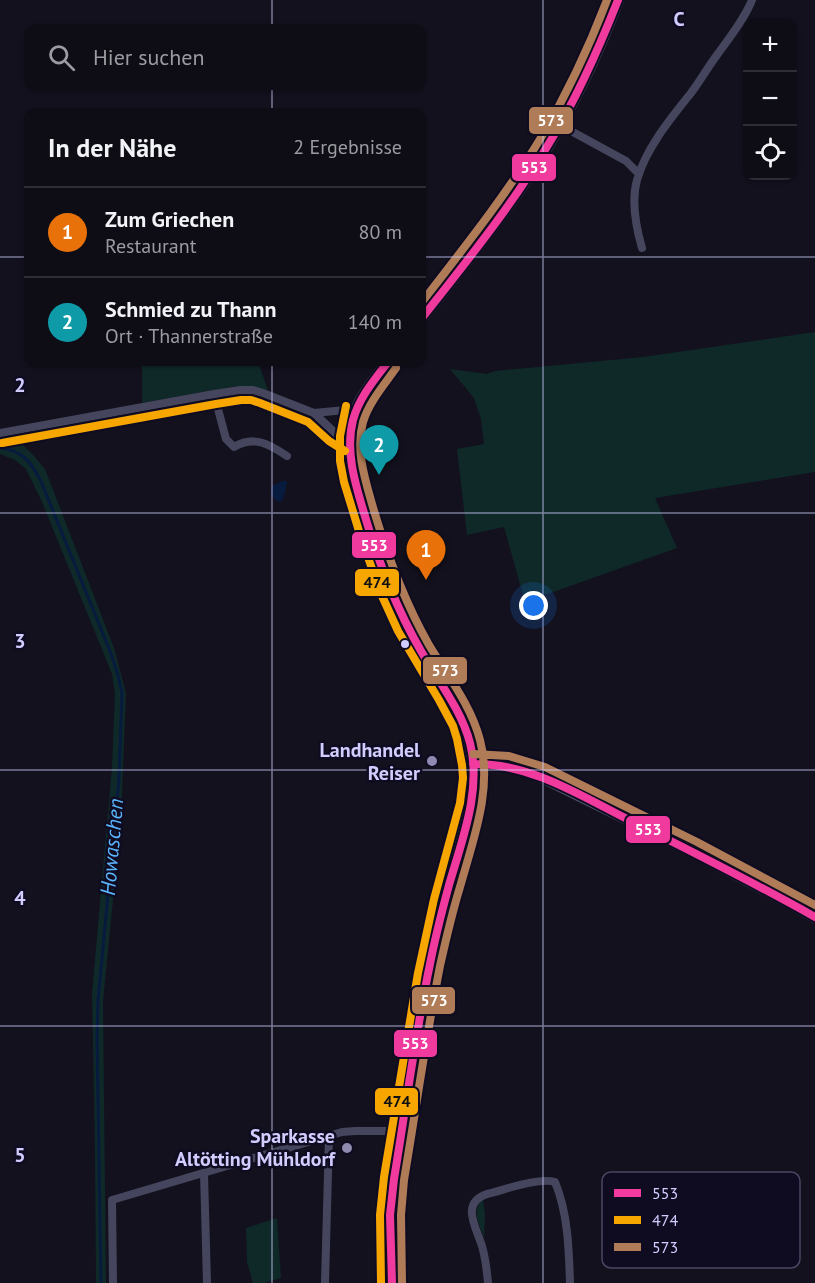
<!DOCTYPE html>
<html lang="de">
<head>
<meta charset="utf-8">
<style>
	:root { --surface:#0e0d16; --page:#17161f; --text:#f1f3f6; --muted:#9b9ca1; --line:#2e2d35; --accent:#0b8043 }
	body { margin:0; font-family:"PT Sans",sans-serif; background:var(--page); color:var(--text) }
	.controls { position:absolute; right:18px; top:18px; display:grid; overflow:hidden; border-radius:12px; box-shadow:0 2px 4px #0004 }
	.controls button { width:54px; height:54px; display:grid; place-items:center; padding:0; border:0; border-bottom:2px solid var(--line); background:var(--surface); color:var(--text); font:30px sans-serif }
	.you { position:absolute; left:534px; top:606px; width:21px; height:21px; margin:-15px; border:4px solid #fff; border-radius:50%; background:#1a73e8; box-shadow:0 0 0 9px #1a73e833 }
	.badge { display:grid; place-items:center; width:39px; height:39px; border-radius:50%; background:var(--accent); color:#fff; font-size:20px; font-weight:700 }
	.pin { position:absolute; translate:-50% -50px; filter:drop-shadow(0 2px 3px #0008) }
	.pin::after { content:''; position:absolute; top:32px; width:21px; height:18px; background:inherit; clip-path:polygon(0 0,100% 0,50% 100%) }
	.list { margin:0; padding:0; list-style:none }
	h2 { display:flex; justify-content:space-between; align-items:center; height:78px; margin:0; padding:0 24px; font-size:26px }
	h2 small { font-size:20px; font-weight:400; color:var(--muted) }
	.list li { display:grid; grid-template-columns:39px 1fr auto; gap:18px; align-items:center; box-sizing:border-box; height:90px; padding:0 24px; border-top:2px solid var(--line) }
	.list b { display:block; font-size:22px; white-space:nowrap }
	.list p { margin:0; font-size:20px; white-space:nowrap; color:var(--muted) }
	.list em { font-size:20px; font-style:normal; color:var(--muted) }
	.icon { flex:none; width:33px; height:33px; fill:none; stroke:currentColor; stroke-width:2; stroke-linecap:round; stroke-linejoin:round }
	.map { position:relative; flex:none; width:815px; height:1283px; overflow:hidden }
	.search { position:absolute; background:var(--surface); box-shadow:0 2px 4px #0004; left:24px; top:24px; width:402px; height:66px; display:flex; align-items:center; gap:15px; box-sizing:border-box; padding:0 21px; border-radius:12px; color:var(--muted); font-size:22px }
	.panel { position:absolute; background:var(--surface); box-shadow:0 2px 4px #0004; left:24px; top:108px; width:402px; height:258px; border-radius:12px }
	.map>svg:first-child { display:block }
	.green { fill:#0f2929 }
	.water { fill:#071b3e }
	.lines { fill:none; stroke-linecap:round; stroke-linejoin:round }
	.stream { stroke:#071b3e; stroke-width:3 }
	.street { stroke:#45455e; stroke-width:8 }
	.secondary { stroke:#535271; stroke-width:12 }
	.bus-1-casing { stroke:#0f0c22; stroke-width:12 }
	.bus-2-casing { stroke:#0f0c22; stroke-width:12 }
	.bus-3-casing { stroke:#0f0c22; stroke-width:12 }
	.bus-1 { stroke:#f13a9d; stroke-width:8 }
	.bus-2 { stroke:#f7a600; stroke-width:8 }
	.bus-3 { stroke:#b07c57; stroke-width:8 }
	.grid { fill:none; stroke:#d2cdff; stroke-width:1.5; stroke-opacity:0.55 }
	.bus-dot { fill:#d2cdff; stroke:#0f0c22; stroke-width:2 }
	.poi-dot { fill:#8f8bb0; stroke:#0f0c22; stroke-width:2 }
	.labels { text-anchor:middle; stroke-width:5; stroke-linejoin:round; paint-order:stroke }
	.poi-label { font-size:20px; font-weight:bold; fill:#d2cdff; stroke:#0f0c22; text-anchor:end }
	.water-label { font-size:21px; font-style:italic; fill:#5bb5ff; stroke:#0f0c22 }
	.key { fill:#0f0c22; stroke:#4a4664; stroke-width:1.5 }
	.key-label { font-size:16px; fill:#d2cdff }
	.grid-label { font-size:20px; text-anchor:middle; font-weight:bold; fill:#d2cdff; stroke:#0f0c22; stroke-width:5; stroke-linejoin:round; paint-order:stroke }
	.line-badge { stroke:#0f0c22; stroke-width:2 }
	.badge-label { font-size:16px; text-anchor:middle; font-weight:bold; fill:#fff }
	.pale-badge-label { font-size:16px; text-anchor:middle; font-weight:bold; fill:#111 }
</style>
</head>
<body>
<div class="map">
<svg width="815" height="1283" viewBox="0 0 815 1283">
	<rect width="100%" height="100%" fill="#12111d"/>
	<!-- green -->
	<path class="green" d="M815,332V472L655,498L677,548L525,602L504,527L467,535L457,449L484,444L481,419L474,398L450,369L487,374L495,371L643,357Z
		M142,362H258L268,390L237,386L142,403Z
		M395,362H397C380,389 364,418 362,451C344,428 380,380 395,362Z
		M20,435V442L34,456L45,469L114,648L126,693L121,818L103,1001L106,1283H96L95,1153L92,993L112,767L115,694L112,674L42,502L26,469L15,460L0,454V439Z
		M483,1199L485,1215L484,1238C479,1224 471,1211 483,1199Z
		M277,1218L281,1278L264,1283H253L247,1262L246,1228Z"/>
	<!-- water -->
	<path class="water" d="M283,481H287L285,493L282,501L278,502C272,497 269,493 272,486Z"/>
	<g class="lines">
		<!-- stream -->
		<path class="stream" d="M0,448C23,451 29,460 40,479L110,651L118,675L122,693L119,779L98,1000L97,1037L101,1283"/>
		<!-- street -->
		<path class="street" d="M560,125L626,161L639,174
			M642,248C636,227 631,201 637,180C646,148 671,118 691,93C700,81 708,67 717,55C729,38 744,20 752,0
			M214,394L226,439L234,447C254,435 269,444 287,456
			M314,413L356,409
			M0,433L214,394L240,390H253L263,393L314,413L335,433L350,442
			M204,1173L207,1283
			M113,1283L112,1200L342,1132L355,1131H402
			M325,1283L329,1136
			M488,1283C487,1271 485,1257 482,1246C476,1227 460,1203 487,1194C504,1190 539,1177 555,1182C568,1213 569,1250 570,1283"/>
		<!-- secondary -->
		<path class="secondary" d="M422,318C462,267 504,215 539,160C571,110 597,56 618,0
			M388,362C375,379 359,397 353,419C349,435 349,453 352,469C354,481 358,492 361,504C374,550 391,597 414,639C433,674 459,704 470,743C481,786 464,831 453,872C444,902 437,933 430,964C416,1036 406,1108 394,1179L390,1215L392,1283
			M473,764C497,763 518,767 540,776L692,851L792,904L815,917"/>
		<defs>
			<path id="bus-1" d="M422,318C467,261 514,203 551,140C578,96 599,48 618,0
				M388,362C374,380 359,398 353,420C345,451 355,483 364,513C378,561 396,608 421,651C438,681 461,709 470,743C482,790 462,840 449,885C442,911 435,938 430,964C415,1035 406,1107 394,1179L390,1215L392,1283
				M473,764C531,763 581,796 631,821C693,852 755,883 815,917"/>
			<path id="bus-2" d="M346,406L340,436V461L344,482L362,541L382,596L398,631L439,700L453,726L457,739L462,765L463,778L460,803L434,899L418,973L384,1177L380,1215L381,1283
				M2,443L216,404L241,400H251L260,403L308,422L329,441L345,451"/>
			<path id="bus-3" d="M422,302C464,248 507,194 542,136C568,92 589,47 607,0
				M396,368C384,385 369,402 363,422C355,452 366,482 374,511C388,557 405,603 429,645C447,675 471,705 480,740C493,789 473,840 460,887C452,913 446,939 440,966C426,1037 416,1109 404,1180L401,1215L402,1283
				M473,754L509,756L545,767L697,842L815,905"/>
		</defs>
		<!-- bus-1 casing -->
		<use href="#bus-1" class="bus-1-casing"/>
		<!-- bus-2 casing -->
		<use href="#bus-2" class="bus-2-casing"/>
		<!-- bus-3 casing -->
		<use href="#bus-3" class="bus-3-casing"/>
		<!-- bus-1 -->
		<use href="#bus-1" class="bus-1"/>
		<!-- bus-2 -->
		<use href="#bus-2" class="bus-2"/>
		<!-- bus-3 -->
		<use href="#bus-3" class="bus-3"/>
	</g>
	<!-- grid -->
	<path class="grid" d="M272,0V28M543,0V1283M272,86V112M0,257H28M422,257H815M272,362V1283M0,513H815M0,770H815M0,1026H815"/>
	<!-- markers -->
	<circle class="bus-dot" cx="405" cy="644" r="5"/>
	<g class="poi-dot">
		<circle cx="432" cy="761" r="6"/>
		<circle cx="347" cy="1148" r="6"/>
	</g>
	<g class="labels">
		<!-- poi labels -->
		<g class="poi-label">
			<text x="420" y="757">Landhandel<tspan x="420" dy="23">Reiser</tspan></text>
			<text x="335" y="1143">Sparkasse<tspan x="335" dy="23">Altötting Mühldorf</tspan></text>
		</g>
		<!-- water labels -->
		<g class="water-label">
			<text transform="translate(112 847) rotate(-85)" y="7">Howaschen</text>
		</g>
	</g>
	<!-- legend -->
	<rect x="602" y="1172" width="198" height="96" rx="9" class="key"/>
	<rect x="614" y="1189" width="27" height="8" fill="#f13a9d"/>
	<rect x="614" y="1216" width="27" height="8" fill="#f7a600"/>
	<rect x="614" y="1243" width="27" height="8" fill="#b07c57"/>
	<g class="key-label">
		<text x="652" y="1199">553</text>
		<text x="652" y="1226">474</text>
		<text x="652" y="1253">573</text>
	</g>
	<g class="grid-label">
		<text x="679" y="26">C</text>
		<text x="20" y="392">2</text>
		<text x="20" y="648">3</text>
		<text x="20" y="905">4</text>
		<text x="20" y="1162">5</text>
	</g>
	<g class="line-badge">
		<rect x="528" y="106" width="46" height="29" rx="6" fill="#b07c57"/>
		<rect x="511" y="153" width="46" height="29" rx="6" fill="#f13a9d"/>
		<rect x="351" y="531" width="46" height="28" rx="6" fill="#f13a9d"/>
		<rect x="354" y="568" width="46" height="29" rx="6" fill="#f7a600"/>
		<rect x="422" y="656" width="46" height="29" rx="6" fill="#b07c57"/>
		<rect x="625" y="815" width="46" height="29" rx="6" fill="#f13a9d"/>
		<rect x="411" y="986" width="45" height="29" rx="6" fill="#b07c57"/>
		<rect x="393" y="1029" width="45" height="29" rx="6" fill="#f13a9d"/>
		<rect x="374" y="1087" width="45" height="29" rx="6" fill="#f7a600"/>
	</g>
	<g class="badge-label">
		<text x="551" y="126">573</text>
		<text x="534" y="173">553</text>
		<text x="374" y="551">553</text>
		<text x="445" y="676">573</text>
		<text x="648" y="835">553</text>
		<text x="434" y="1006">573</text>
		<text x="415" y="1049">553</text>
	</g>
	<g class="pale-badge-label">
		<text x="377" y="588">474</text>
		<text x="397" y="1107">474</text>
	</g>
</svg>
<div class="controls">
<button>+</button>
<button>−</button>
<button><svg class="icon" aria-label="locate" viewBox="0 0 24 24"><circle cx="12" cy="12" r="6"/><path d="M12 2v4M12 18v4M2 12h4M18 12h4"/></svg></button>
</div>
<div class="you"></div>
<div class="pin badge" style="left:426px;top:580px;background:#e8710a">1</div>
<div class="pin badge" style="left:379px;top:475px;background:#0f9aa8">2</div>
<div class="search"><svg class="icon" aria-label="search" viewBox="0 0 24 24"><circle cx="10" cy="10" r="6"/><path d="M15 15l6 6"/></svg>Hier suchen</div>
<section class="panel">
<h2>In der Nähe<small>2 Ergebnisse</small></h2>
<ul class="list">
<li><span class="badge" style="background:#e8710a">1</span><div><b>Zum Griechen</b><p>Restaurant</p></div><em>80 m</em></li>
<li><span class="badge" style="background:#0f9aa8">2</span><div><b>Schmied zu Thann</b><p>Ort · Thannerstraße</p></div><em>140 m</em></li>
</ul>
</section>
</div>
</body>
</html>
